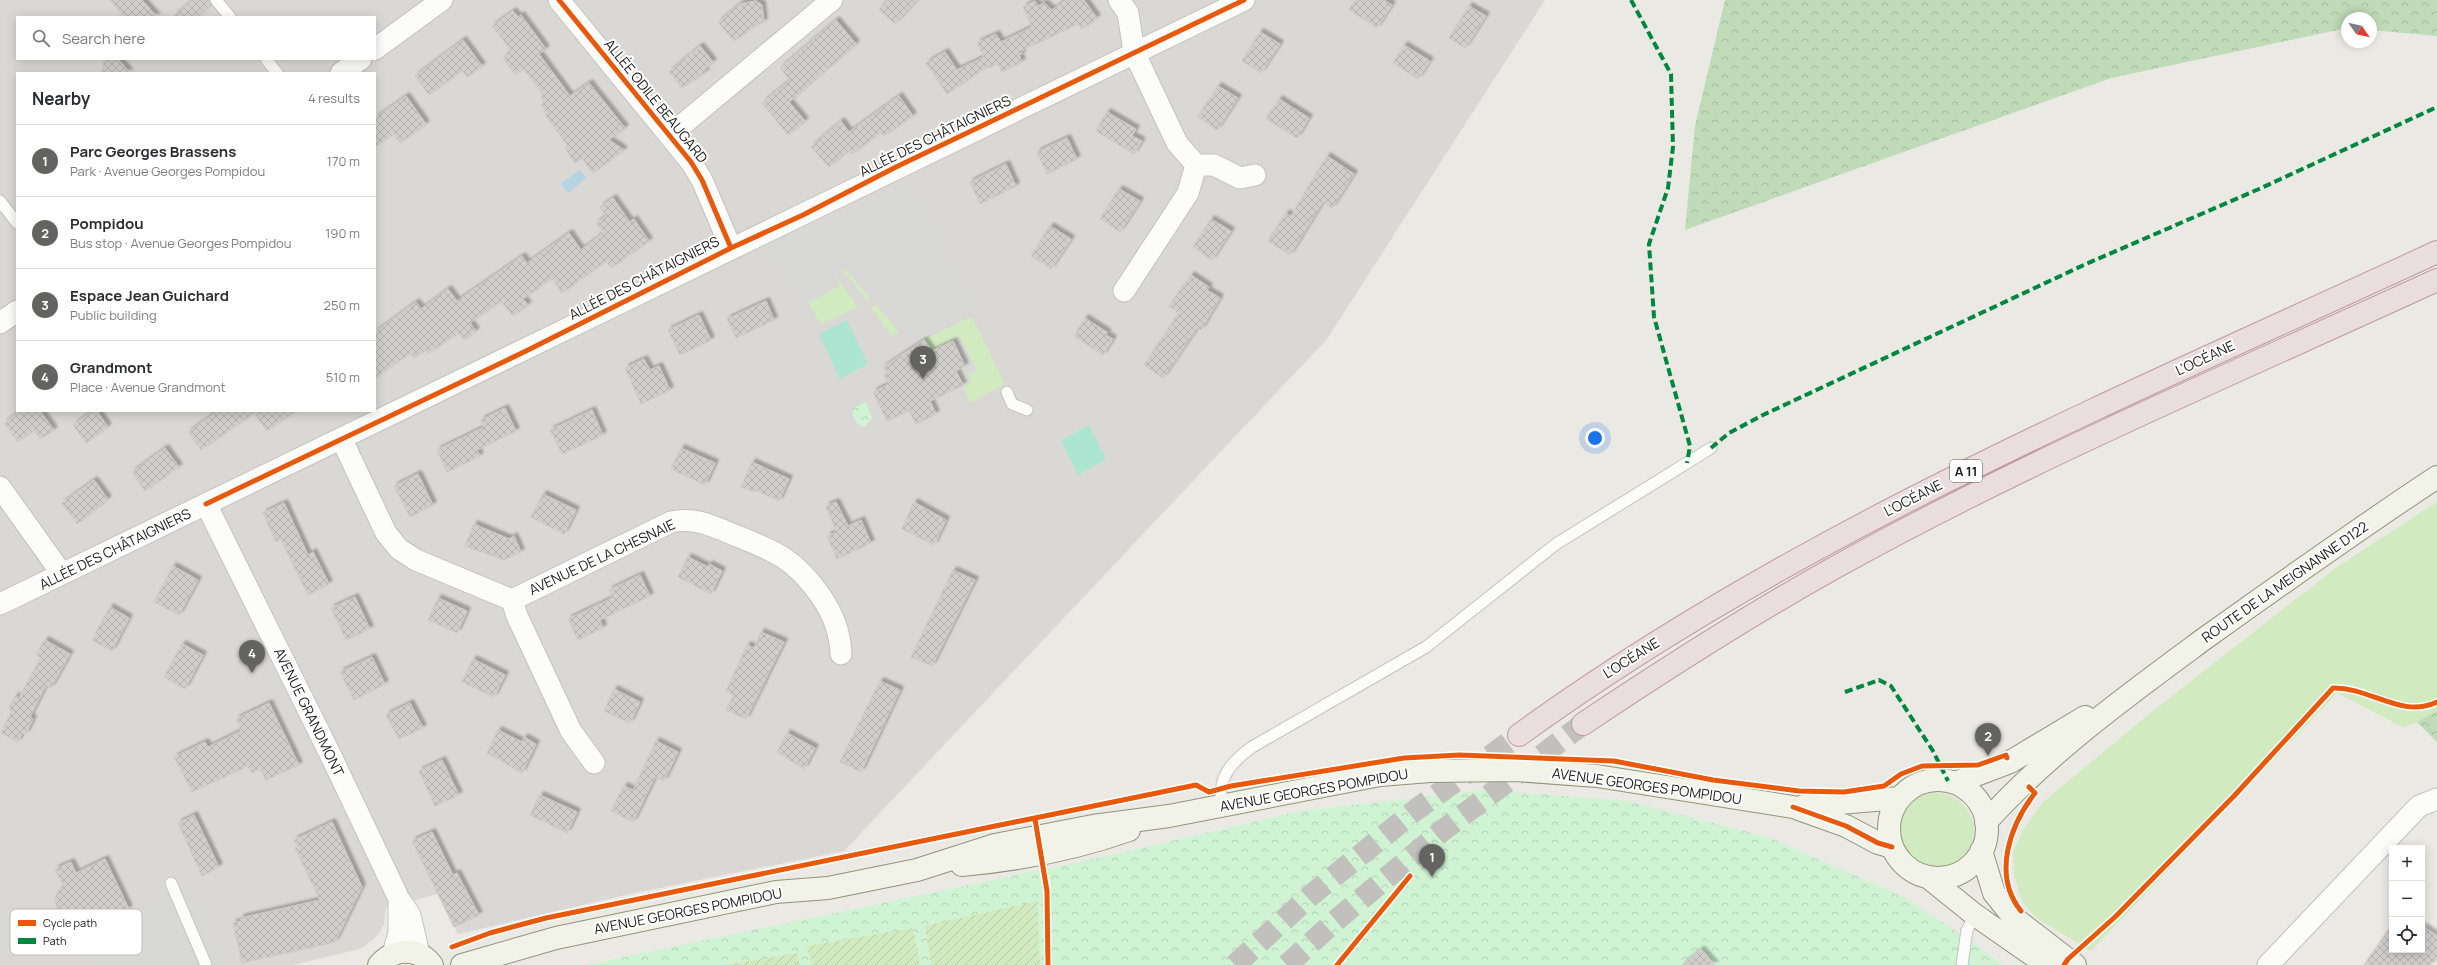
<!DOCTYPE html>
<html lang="en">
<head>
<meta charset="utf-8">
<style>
	:root { --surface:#fff; --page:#f7f7f7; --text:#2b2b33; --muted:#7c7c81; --line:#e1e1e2; --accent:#636361 }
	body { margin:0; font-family:Manrope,sans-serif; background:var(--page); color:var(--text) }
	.controls { position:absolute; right:12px; bottom:12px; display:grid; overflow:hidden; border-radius:0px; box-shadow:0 2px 10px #0003 }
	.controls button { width:36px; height:36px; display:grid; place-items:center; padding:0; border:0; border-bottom:1px solid var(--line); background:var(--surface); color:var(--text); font:20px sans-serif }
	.compass { position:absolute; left:2341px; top:12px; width:36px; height:36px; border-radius:50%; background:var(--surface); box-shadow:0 2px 10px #0003; rotate:124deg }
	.you { position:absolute; left:1595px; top:438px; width:14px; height:14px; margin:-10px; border:3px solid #fff; border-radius:50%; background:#1a73e8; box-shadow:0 0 0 6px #1a73e833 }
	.badge { display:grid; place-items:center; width:26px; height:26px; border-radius:50%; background:var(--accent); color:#fff; font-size:13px; font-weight:700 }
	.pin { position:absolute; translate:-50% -33px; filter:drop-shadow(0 1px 2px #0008) }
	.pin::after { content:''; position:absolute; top:21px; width:14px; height:12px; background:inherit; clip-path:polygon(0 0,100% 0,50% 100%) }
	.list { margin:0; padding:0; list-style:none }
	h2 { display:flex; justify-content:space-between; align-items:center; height:52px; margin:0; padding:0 16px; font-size:17px }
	h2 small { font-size:13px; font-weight:400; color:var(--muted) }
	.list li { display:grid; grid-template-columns:26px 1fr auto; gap:12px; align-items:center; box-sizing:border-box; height:72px; padding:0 16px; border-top:1px solid var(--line) }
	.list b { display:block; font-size:15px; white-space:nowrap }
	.list p { margin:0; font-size:13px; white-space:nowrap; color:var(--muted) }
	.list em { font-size:13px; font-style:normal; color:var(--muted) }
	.icon { flex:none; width:22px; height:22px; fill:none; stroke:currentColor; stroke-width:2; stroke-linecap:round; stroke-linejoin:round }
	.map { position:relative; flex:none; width:2437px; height:965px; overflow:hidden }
	.search { position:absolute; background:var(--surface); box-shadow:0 2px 10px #0003; left:16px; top:16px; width:360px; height:44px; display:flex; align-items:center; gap:10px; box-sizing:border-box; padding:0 14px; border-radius:0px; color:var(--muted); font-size:15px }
	.panel { position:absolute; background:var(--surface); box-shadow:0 2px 10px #0003; left:16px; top:72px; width:360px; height:340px; border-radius:0px }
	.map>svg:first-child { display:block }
	.residential { fill:#d9d8d5; fill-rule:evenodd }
	.grass { fill:#d2eac0 }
	.forest { fill:url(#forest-crowns) }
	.park { fill:url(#park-crowns) }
	.garden { fill:url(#garden-furrows) }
	.pitch { fill:#ace5d2 }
	.parking { fill:#d8d8d6 }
	.water { fill:#b5d3e0 }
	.building { fill:url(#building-cross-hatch); stroke:#cdcac5; filter:url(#shadow) }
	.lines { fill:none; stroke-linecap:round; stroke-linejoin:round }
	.highway-tunnel { stroke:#c1c0bc; stroke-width:22; stroke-dasharray:22 11; stroke-linecap:butt }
	.lane-casing { stroke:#c2c2c0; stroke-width:13 }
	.street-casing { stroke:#c2c2c0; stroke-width:23 }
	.secondary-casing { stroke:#90947c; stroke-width:24 }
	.highway-casing { stroke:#c09ba1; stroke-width:24 }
	.lane { stroke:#fcfcfb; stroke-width:11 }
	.street { stroke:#fcfcfb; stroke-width:21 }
	.secondary { stroke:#f1f2e8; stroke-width:22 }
	.highway { stroke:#e9dddd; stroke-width:22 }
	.quiet { stroke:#00873e; stroke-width:4; stroke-dasharray:8 4; stroke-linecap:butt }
	.cycleway-casing { stroke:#fff; stroke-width:8 }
	.cycleway { stroke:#e8590c; stroke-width:5 }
	.labels { text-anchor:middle; stroke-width:4; stroke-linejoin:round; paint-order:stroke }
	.shield { fill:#fff; stroke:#5f5f5f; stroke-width:1 }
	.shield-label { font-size:13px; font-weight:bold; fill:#1b1b1b }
	.street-label { font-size:14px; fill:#1b1b1b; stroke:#fff }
	.key { fill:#fff; stroke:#bbb; stroke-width:1 }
	.key-label { font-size:11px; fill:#1b1b1b }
</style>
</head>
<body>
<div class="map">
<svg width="2437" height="965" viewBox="0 0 2437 965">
	<defs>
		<pattern id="forest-crowns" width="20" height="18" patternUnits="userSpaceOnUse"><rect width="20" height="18" fill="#c0dbb7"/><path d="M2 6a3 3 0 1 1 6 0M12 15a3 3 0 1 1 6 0" fill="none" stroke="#a4bb9d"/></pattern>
		<pattern id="park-crowns" width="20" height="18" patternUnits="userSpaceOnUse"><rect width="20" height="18" fill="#d0f3d4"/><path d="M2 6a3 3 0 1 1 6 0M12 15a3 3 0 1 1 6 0" fill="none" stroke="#b2d0b5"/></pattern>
		<pattern id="garden-furrows" width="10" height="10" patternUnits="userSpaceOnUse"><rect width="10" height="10" fill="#d2eac0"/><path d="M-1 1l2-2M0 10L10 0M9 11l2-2" fill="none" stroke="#b4c8a4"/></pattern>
		<pattern id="building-cross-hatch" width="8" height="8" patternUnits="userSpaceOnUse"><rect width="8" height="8" fill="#d1cfcb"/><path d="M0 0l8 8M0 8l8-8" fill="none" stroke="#b3b1ae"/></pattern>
		<filter id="shadow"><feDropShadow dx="3.5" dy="-3.5" stdDeviation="1" flood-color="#0004"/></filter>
	</defs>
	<rect width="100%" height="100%" fill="#eae9e4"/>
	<!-- residential -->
	<path class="residential" d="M0,0H1545L1327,339L844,851L630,894L458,934L438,894L386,908L384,924L379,933L373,940L360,949L292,965H0ZM17,17H375V59H17ZM17,73H375V411H17Z"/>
	<!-- grass -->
	<path class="grass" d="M845,268L870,299L867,301L843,270Z
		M835,275L858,307L821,324L808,302L840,286Z
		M876,305L899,332L892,336L871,308Z
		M970,317L973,319L1005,384L970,403L963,387L971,384L968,375L977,370L960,336L931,350L924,340Z
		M2437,502V711L2417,722L2403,727L2337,693L2091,951L2035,917L2022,901L2014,876L2013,852L2023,830L2042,803L2153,711L2337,567Z
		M1898 831a38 38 0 1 1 76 0a38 38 0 1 1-76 0Z"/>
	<!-- forest -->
	<path class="forest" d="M1725,0H2437V36L2371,30V18H2347V28L2111,78L1685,230L1695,126Z
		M2437,711V742L2417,722Z"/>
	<!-- park -->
	<path class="park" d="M866,402L872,418L865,427L860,426L855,421L851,409Z
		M1486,790L1627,801L1771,838L1903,897L1970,940L2003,965H586L1103,857L1300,811Z"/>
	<!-- garden -->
	<path class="garden" d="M1037,901L1040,965H931L925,926Z
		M913,928L920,965H812L807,946Z
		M797,953L800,965H724Z"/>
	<!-- pitch -->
	<path class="pitch" d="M847,320L868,364L840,379L819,334Z
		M1089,425L1106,459L1078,475L1061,441Z"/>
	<!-- parking -->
	<path class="parking" d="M908,182L921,206L927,211L957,279L969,290L981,312L911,345L845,268L835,275L840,286L810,302L802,289L792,293L767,246Z
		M190,884L219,965H91L80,940Z"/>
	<!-- water -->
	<path class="water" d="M580,170L586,178L568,193L561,183Z"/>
	<!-- building -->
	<path class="building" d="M110,0H142L157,17H124Z
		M193,0H209L211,5L197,17H173Z
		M888,0H917L895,24L879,9Z
		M1066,0H1084L1097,18L1082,29L1078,24L1021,51L1022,54L1019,55L1022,62L1002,72L998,64L989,68L988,66L947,94L926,63L945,52L957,70L984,57L977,43L996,34L1001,42L1032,27L1023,7L1035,1L1038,6L1044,3L1052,10Z
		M1355,0H1384L1392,5L1377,28L1349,10Z
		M756,1L762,5L764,22L758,24L734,41L718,22L740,4Z
		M1469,6L1486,16L1465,48L1449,38Z
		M513,11L518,17L521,15L546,49L539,54L570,96L589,83L625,128L609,140L624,150L593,173L582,158L575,163L565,148L568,146L545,115L547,114L541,105L544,102L541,97L543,95L523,68L515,75L503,58L512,51L492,26Z
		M836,20L856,44L789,102L805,121L788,135L762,103L790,80L780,68Z
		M1260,32L1280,44L1261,73L1242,61Z
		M463,40L482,66L467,77L462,70L429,95L415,76Z
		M1404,45L1430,61L1418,79L1393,63Z
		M700,46L713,62L704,70L706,72L682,88L669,72Z
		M104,59H118L130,73H102Z
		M1218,86L1238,98L1217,130L1198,117Z
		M406,96L426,124L400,143L393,134L375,147V118Z
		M899,96L913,116L884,136L881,132L852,154L849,150L829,167L811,147L841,121L849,132Z
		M1279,99L1309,118L1297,138L1266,119Z
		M1107,112L1136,129L1132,136L1142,141L1134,154L1096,131Z
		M1067,138L1077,159L1047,174L1037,152Z
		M1327,156L1354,174L1332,208L1323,202L1290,255L1268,241L1286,213L1291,216Z
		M1006,164L1016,186L980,204L970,182Z
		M1119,189L1140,201L1120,232L1100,219Z
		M613,198L630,222L634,219L649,241L611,268L606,261L562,293L552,278L523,299L528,305L513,316L501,301L470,323L476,331L464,340L458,333L429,353L426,350L414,358L410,353L375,378V332L416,302L421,309L448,289L457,301L522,256L527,263L569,233L581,250L603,233L596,223L606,216L600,207Z
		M1211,219L1231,231L1212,260L1193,247Z
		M1050,226L1071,239L1051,269L1031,256Z
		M1191,275L1209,287L1207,290L1220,298L1201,330L1197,328L1163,378L1144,365L1179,313L1169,306Z
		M766,301L774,320L736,338L727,319Z
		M699,315L711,340L680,355L668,330Z
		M1085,318L1108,333L1106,335L1113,339L1103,355L1074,336Z
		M924,340L932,351L953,341L965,366L956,371L963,385L930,401L936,414L916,424L909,411L887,421L873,392L889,384L884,374L887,373L883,367Z
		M644,359L650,370L659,366L670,390L641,404L625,368Z
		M505,408L516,431L477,450L480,456L447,472L437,450L484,427L481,420Z
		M592,410L603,435L562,454L550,430Z
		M19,411H40L54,430L40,439L34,430L18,442L4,423Z
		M92,411H97L108,427L86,443L73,425Z
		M218,411H296L267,431L254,413L201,450L188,432Z
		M165,448L179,467L145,491L132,472Z
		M681,448L715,463L705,485L671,469Z
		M752,462L789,479L779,501L755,490L753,492L741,487Z
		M418,474L433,505L410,517L394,486Z
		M94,480L108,499L77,524L62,503Z
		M543,494L576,510L564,534L531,517Z
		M836,502L848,526L861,520L871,543L837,559L827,536L836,532L826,506Z
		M914,502L946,520L934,545L902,529Z
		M284,503L308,555L313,552L329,584L308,595L281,540L276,542L263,513Z
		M474,524L509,539L514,536L521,552L504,560L465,546Z
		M688,557L708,567L709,564L722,571L711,594L678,577Z
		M173,566L198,580L179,615L154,602Z
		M953,570L975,580L932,666L911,657Z
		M640,575L650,596L600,620L603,628L578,640L568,619L612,598L609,590Z
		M355,597L370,629L346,640L331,608Z
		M438,598L467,611L457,633L428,620Z
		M110,607L129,618L112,651L92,640Z
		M761,632L784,642L746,719L726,710L734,695L726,691L747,645L754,648Z
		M45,640L70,654L51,688L46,685L30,717L33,719L26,734L22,733L18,742L1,733L12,710L9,708L15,696L19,698L41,658L36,655Z
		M182,644L203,655L185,689L164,677Z
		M372,657L385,684L354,700L340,672Z
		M473,659L505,675L494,697L462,682Z
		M880,681L900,690L861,772L840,762Z
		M614,689L640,702L630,723L604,711Z
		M269,703L299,765L266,780L260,769L252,773L248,766L192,792L174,757L205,742L208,747L241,731L236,719Z
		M410,703L423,728L399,739L386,715Z
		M498,730L522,742L524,737L536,744L522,773L487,753Z
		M787,733L815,748L804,769L777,752Z
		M656,741L678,752L664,781L655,777L633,822L611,811L624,786L633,790Z
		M442,760L459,795L435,806L419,771Z
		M540,795L577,812L567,833L530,815Z
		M194,815L219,867L202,876L178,823Z
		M332,822L362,887L335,942L242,963L233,923L241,921L240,918L320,900L295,848L298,847L294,840Z
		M432,832L453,875L457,873L479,915L454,927L412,841Z
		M105,859L129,909L72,937L57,908L55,897L63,885L55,869L71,862L76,873Z
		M2392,925V950H2422V926L2437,936V955L2430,965H2364Z
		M1701,949L1715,965H1682Z"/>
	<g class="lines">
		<!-- highway-tunnel -->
		<path class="highway-tunnel" d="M1235,965L1310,896L1417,809L1519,735
			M1287,965L1334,922L1442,831L1583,724"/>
		<defs>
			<path id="lane" d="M216,0L230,17
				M266,59L277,73
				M0,201L17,223
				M1007,392L1012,404L1027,410
				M1222,805C1217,778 1231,762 1252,747L1426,647L1556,544L1711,448
				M171,883L206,965
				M1962,965L1967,930L1975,915"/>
			<path id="street" d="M559,0L691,162L702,180L731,248
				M1119,0L1128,13L1134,52L1177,143L1196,165L1188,193L1124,291
				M375,49L442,0
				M341,73L361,59
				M670,135L832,0
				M1196,165H1214L1240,178L1255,175
				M0,323L17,311
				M342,440L386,533L399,549L416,560L512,600
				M0,487L62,574
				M206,504L331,756L399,899L410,915L419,954
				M0,604C416,406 828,198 1244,0
				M594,763L571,731L517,616L512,600L671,522C694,517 711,525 732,534C774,551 793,557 820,595C833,614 840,631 841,654
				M393,954L399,933V904
				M2268,965L2419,806L2437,799"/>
			<path id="secondary" d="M1889 829a49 49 0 1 1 98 0a49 49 0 1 1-98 0Z
				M1955,783L2010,762L2085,717
				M1803,806L1899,798
				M1986,822C2049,752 2128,695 2204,639C2281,584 2358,529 2437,477
				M1981,851L1994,893L2014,918L2075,965
				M962,865C1018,860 1075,849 1129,830
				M1929,878L1975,915L2047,965
				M379,965C393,948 418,947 432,965
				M462,965L556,938L776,892L828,888L917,870L995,845L1093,826L1169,816L1380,775L1430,771L1516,770L1597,776L1793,807L1846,826L1878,843L1892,847"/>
			<path id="highway" d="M1583,724C1665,669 1748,616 1834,568C2028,460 2235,373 2437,280
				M1519,735C1800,531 2124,397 2437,252"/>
		</defs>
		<!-- lane casing -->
		<use href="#lane" class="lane-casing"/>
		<!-- street casing -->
		<use href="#street" class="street-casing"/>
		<!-- secondary casing -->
		<use href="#secondary" class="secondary-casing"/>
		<!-- highway casing -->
		<use href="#highway" class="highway-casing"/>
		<!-- lane -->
		<use href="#lane" class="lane"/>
		<!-- street -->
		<use href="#street" class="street"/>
		<!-- secondary -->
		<use href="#secondary" class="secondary"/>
		<!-- highway -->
		<use href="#highway" class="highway"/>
		<!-- quiet -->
		<path class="quiet" d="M1631,0L1671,74L1673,147L1668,188L1649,244L1654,317L1690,446L1687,463
			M1711,448L1729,433L1763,415L2086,264L2259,189L2437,107
			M1845,692L1879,680L1891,686L1933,751L1948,781"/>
		<defs>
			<path id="cycleway" d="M559,0L691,162L702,180L731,248
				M206,504L526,351L731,248L803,215L896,167L1244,0
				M1793,807L1846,826L1878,843L1892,847
				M1035,819L1047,891L1048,965
				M2021,911C1992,875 2010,825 2035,793L2029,787
				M452,947L490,933L546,918L1196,785L1209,792L1231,786L1404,758L1459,755L1614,761L1713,780L1799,791L1844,792L1884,786L1901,774L1922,766L1978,765L2006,755L2007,758
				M1337,965L1410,876
				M2064,965L2068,959L2115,917L2234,796L2333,688C2370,687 2401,719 2437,702"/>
		</defs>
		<!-- cycleway casing -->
		<use href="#cycleway" class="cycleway-casing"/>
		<!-- cycleway -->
		<use href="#cycleway" class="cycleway"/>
	</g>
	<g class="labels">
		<!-- shield labels -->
		<rect class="shield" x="1950" y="460" width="32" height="22" rx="3"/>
		<g class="shield-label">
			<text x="1966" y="476">A 11</text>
		</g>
		<!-- street labels -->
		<g class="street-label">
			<text transform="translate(656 101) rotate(51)" y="5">ALLÉE ODILE BEAUGARD</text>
			<text transform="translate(935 136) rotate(-26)" y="5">ALLÉE DES CHÂTAIGNIERS</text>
			<text transform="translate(644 278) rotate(-27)" y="5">ALLÉE DES CHÂTAIGNIERS</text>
			<text transform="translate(2205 358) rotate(-25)" y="5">L’OCÉANE</text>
			<text transform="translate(1913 498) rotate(-27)" y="5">L’OCÉANE</text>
			<text transform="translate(115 549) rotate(-26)" y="5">ALLÉE DES CHÂTAIGNIERS</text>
			<text transform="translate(602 557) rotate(-25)" y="5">AVENUE DE LA CHESNAIE</text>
			<text transform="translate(2285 582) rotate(-35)" y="5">ROUTE DE LA MEIGNANNE D122</text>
			<text transform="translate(1631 658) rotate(-32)" y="5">L’OCÉANE</text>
			<text transform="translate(309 712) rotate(64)" y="5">AVENUE GRANDMONT</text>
			<text transform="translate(1647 786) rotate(8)" y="5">AVENUE GEORGES POMPIDOU</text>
			<text transform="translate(1314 790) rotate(-10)" y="5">AVENUE GEORGES POMPIDOU</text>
			<text transform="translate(688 911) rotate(-11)" y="5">AVENUE GEORGES POMPIDOU</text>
		</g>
	</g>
	<!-- legend -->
	<rect x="10" y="909" width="132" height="46" rx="6" class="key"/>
	<rect x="18" y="920" width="18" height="6" fill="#e8590c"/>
	<rect x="18" y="938" width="18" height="6" fill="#00873e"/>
	<g class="key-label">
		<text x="43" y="927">Cycle path</text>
		<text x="43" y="945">Path</text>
	</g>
</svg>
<div class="controls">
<button>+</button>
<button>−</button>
<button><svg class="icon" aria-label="locate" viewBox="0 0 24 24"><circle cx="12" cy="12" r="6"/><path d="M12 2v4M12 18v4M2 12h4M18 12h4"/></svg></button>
</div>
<svg class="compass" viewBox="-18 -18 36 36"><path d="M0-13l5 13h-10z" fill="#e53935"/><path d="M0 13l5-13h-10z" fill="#7c7c81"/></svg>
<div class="you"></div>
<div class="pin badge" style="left:1432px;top:877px">1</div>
<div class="pin badge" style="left:1988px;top:756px">2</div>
<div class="pin badge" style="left:923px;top:379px">3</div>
<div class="pin badge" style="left:252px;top:673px">4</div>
<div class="search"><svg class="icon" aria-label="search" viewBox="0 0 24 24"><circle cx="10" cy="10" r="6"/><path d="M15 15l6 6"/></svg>Search here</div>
<section class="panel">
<h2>Nearby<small>4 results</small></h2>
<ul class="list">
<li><span class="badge">1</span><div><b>Parc Georges Brassens</b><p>Park · Avenue Georges Pompidou</p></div><em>170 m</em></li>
<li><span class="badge">2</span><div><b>Pompidou</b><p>Bus stop · Avenue Georges Pompidou</p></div><em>190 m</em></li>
<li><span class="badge">3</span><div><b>Espace Jean Guichard</b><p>Public building</p></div><em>250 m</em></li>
<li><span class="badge">4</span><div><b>Grandmont</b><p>Place · Avenue Grandmont</p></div><em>510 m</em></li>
</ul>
</section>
</div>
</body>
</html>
